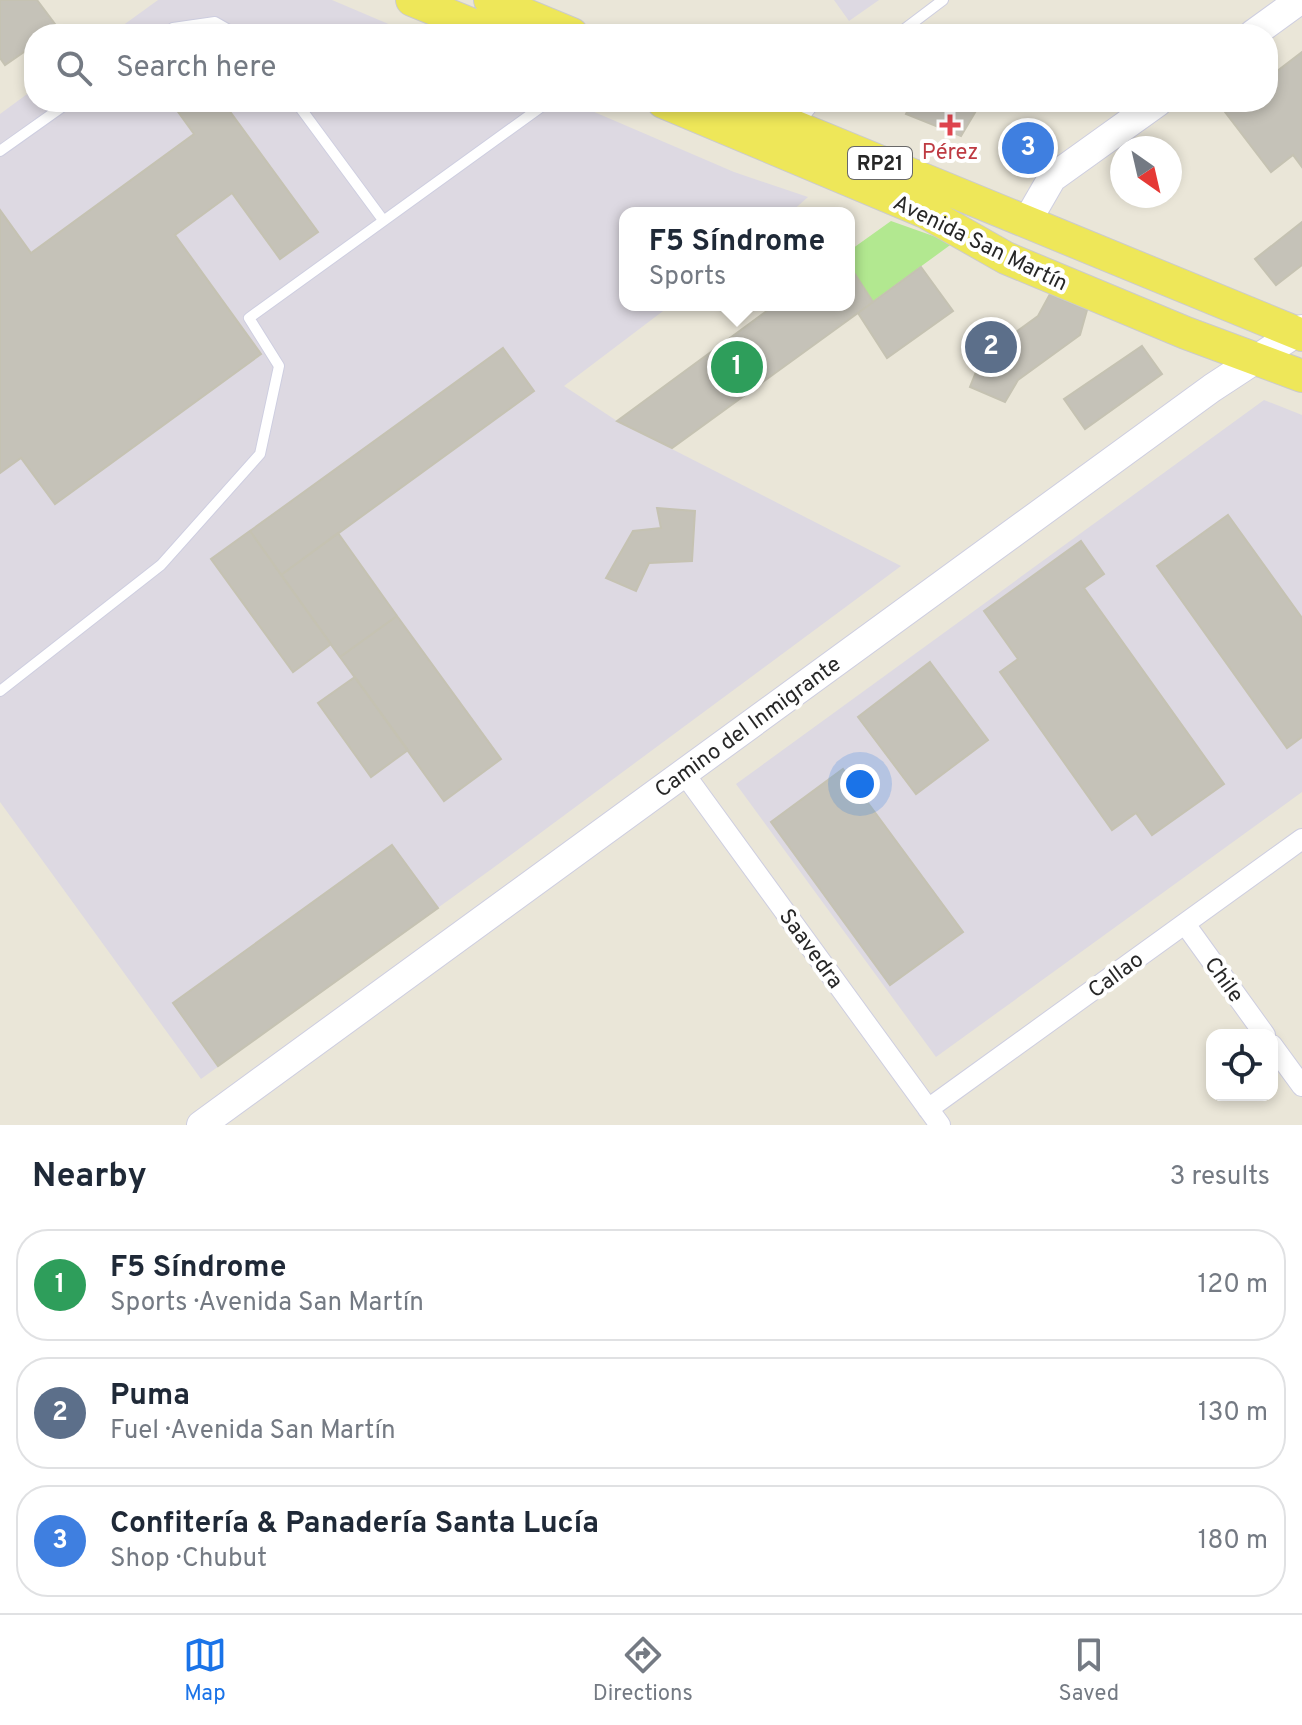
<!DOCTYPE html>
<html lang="en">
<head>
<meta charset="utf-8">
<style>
	:root { --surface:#fff; --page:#f6f6f7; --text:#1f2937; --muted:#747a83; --line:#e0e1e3; --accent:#1a73e8 }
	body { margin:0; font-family:Overpass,sans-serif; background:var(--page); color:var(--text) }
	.controls { position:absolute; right:24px; bottom:24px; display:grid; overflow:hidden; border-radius:16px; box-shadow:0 4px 12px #0003 }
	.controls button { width:72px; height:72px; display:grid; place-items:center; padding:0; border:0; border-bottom:2px solid var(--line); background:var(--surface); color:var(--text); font:40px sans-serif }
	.compass { position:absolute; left:1110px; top:136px; width:72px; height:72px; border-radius:50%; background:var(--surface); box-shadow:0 4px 12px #0003; rotate:146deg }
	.you { position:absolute; left:860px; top:784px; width:28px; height:28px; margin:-20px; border:6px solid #fff; border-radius:50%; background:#1a73e8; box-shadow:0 0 0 12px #1a73e833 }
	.badge { display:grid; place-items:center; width:52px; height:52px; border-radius:50%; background:var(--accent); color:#fff; font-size:26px; font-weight:700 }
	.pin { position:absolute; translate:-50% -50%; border:4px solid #fff; box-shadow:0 2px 8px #0006 }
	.popup { position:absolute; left:619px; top:207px; width:236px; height:104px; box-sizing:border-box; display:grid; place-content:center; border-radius:16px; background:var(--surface); filter:drop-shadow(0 2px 6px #0005); font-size:26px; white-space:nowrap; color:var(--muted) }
	.popup b { font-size:30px; color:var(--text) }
	.popup::after { content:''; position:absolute; left:50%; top:100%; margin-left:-16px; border:16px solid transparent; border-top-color:var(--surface) }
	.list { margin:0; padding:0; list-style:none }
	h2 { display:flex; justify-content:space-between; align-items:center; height:104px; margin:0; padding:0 32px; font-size:34px }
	h2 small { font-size:26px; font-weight:400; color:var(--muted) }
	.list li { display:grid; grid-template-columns:52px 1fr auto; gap:24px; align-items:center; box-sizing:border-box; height:112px; margin:0 16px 16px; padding:0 16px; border:2px solid var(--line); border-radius:32px }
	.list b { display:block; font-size:30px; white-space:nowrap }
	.list p { margin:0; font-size:26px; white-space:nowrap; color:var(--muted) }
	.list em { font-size:26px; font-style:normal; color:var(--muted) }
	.icon { flex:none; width:44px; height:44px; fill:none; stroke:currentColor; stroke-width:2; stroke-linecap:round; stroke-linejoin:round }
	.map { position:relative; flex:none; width:1302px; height:1125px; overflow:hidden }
	.search { position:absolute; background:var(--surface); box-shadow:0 4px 12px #0003; left:24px; right:24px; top:24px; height:88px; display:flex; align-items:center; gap:20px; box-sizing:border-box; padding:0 28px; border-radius:32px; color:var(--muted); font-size:30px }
	.sheet { height:488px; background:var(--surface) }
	nav { display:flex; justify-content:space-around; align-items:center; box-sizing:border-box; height:112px; border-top:2px solid var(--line); background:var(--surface); font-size:22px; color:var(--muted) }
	nav a { display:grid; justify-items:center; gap:4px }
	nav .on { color:var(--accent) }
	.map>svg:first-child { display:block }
	.industrial { fill:#ddd9e2 }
	.pitch { fill:#b2e890 }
	.building { fill:#c5c2b8; stroke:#c5c2b2; stroke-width:2 }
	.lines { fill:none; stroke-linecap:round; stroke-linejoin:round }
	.lane-casing { stroke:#cecee0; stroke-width:12 }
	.street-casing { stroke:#cecee0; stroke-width:22 }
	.secondary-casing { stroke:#cecee0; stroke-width:30 }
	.primary-casing { stroke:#cbcbcb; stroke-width:34 }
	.lane { stroke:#fff; stroke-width:10 }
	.street { stroke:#fff; stroke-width:20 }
	.secondary { stroke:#fff; stroke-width:28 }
	.primary { stroke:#eee759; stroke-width:32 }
	.health-dot { fill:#e0444e; stroke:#fff; stroke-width:3 }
	.labels { text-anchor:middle; stroke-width:8; stroke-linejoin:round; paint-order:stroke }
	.shield { fill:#fff; stroke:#686868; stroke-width:2 }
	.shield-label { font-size:20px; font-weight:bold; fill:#272727 }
	.health-label { font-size:22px; fill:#be3a42; stroke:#fff }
	.street-label { font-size:22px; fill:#272727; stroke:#fff }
</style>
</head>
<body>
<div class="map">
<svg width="1302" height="1125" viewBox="0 0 1302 1125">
	<rect width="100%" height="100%" fill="#eae6d8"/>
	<!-- industrial -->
	<path class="industrial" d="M158,0H332L412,34H111Z
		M834,0H879L849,21Z
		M34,89V102H571L734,172L808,197L790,213H625V305H671L564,386L617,421L901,566L493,868L201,1079L0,802V114Z
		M1264,400L1302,415V792L936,1057L736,784Z"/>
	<!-- pitch -->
	<path class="pitch" d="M891,221L953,243L672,448L617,421L775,305H849V251Z"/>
	<!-- building -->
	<path class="building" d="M0,0H37L58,28L49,34H34V45L5,65L0,58Z
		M1302,52V167L1293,155L1271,172L1225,112L1238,102H1268V78Z
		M171,102H223L318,232L280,259L232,193L175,235L261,354L55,504L21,458L0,473V210L31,253L194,134Z
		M912,102H973L980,104L961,136L906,114Z
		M1302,222V265L1276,285L1255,259Z
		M849,265L873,302L672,448L617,421L775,305H849Z
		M921,267L953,311L887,358L858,313Z
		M1050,294L1087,310L1080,335L1018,380L1005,402L970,387L982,357L1038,316Z
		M1142,346L1162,374L1085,429L1064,399Z
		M503,348L534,391L281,575L250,531Z
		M657,508L695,511L692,561L649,563L636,591L606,578L633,531L661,528Z
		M1228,515L1302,618V737L1287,748L1157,566Z
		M250,531L331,644L293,672L211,559Z
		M338,533L397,616L340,657L281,575Z
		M1081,541L1104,574L1084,588L1224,784L1152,835L1136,813L1112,830L1000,672L1018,659L984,611Z
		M397,616L501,759L444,801L340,657Z
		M930,662L988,740L916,794L858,717Z
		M355,677L408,750L371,777L318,703Z
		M843,769L963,932L890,985L771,822Z
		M392,845L438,908L218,1066L173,1003Z"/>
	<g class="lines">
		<defs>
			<path id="lane" d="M164,34L173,28L215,22L236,34
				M898,34L943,0
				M296,102L383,220
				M799,123L816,102
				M0,151L69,102
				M0,691L161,565L260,454L279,366L249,318L548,102"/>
			<path id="street" d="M683,772L940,1125
				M1185,924L1265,1035
				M1272,1045L1302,1086
				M928,1109L1302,839"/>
			<path id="secondary" d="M1253,34L1300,0
				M1026,223L1052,178L1158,102
				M201,1125L1212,388L1302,329"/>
			<path id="primary" d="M412,0L495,34
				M490,0L572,34
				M663,102L925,212L1006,258L1186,333L1302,376
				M735,102L1302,335"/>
		</defs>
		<!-- lane casing -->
		<use href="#lane" class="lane-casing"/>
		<!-- street casing -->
		<use href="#street" class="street-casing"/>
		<!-- secondary casing -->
		<use href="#secondary" class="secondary-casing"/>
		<!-- primary casing -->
		<use href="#primary" class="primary-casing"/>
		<!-- lane -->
		<use href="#lane" class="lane"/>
		<!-- street -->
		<use href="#street" class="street"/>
		<!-- secondary -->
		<use href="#secondary" class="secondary"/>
		<!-- primary -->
		<use href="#primary" class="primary"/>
	</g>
	<!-- markers -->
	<path class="health-dot" d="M946 113h8v8h8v8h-8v8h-8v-8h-8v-8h8z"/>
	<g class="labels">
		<!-- shield labels -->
		<rect class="shield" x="848" y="147" width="64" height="32" rx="6"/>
		<g class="shield-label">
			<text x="880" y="170">RP21</text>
		</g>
		<!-- health labels -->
		<g class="health-label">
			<text x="950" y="159">Pérez</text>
		</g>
		<!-- street labels -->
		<g class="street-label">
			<text transform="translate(981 242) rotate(26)" y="8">Avenida San Martín</text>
			<text transform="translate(747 726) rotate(-36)" y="8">Camino del Inmigrante</text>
			<text transform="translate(812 948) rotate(54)" y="8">Saavedra</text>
			<text transform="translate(1115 974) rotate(-36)" y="8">Callao</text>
			<text transform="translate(1225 979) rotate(54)" y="8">Chile</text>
		</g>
	</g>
</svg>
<div class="controls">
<button><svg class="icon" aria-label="locate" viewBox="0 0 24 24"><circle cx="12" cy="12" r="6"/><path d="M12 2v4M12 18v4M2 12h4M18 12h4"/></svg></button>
</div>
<svg class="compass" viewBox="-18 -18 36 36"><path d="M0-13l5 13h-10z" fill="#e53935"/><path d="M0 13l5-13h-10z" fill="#747a83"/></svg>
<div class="you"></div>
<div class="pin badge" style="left:737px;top:367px;background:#2e9e5b">1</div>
<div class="popup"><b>F5 Síndrome</b>Sports</div>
<div class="pin badge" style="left:991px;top:347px;background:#5c6f8a">2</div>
<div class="pin badge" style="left:1028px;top:148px;background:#3f7fe0">3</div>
<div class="search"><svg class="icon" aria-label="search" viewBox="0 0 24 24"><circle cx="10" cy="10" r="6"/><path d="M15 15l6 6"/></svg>Search here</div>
</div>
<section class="sheet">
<h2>Nearby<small>3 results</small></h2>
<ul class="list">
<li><span class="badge" style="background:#2e9e5b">1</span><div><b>F5 Síndrome</b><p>Sports · Avenida San Martín</p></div><em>120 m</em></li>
<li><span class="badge" style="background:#5c6f8a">2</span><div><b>Puma</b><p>Fuel · Avenida San Martín</p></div><em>130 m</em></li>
<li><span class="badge" style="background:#3f7fe0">3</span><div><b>Confitería &amp; Panadería Santa Lucía</b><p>Shop · Chubut</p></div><em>180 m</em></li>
</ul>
</section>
<nav>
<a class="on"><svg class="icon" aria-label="map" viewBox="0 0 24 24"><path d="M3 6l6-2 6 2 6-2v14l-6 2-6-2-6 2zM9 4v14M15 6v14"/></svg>Map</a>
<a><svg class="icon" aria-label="directions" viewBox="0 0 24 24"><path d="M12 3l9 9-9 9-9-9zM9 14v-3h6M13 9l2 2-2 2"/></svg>Directions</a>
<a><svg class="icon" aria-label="saved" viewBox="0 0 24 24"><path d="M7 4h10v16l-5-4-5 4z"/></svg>Saved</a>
</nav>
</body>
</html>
